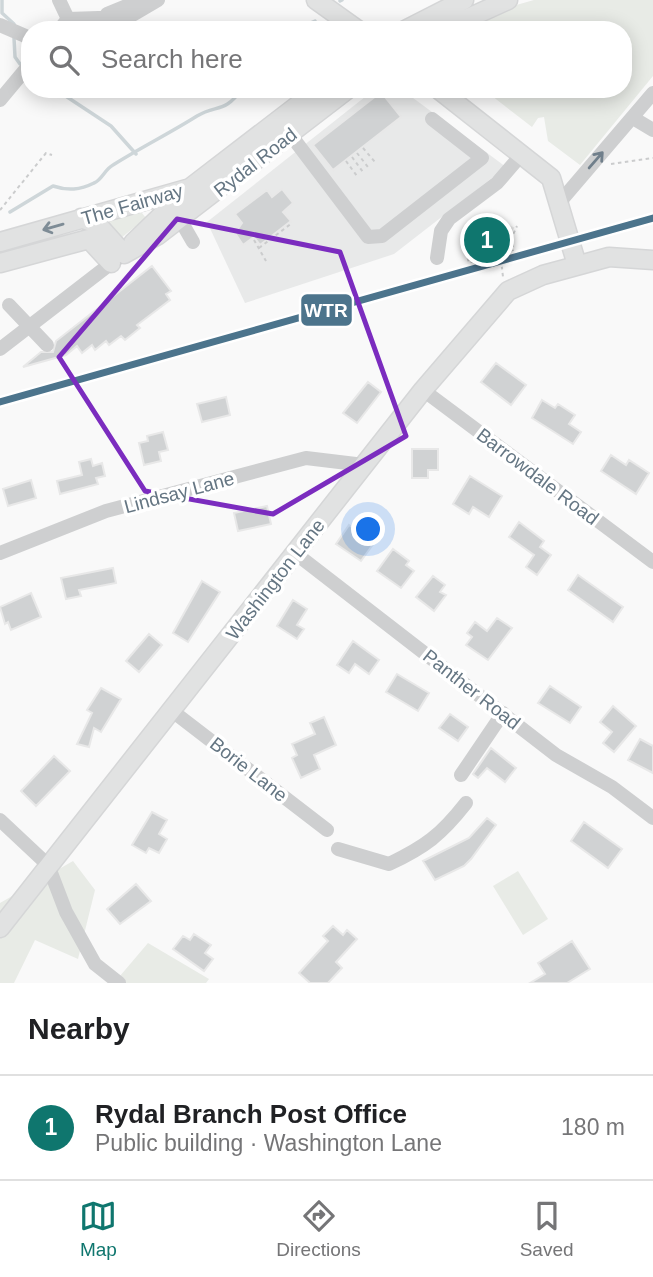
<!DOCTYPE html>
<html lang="en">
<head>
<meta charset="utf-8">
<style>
	:root { --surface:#fff; --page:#f2f2f2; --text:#202124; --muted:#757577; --line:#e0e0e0; --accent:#0f766e }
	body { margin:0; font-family:Helvetica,sans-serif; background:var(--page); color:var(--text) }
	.you { position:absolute; left:369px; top:530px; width:24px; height:24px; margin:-18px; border:5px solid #fff; border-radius:50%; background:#1a73e8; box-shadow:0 0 0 10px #1a73e833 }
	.badge { display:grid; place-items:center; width:46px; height:46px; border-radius:50%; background:var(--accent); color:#fff; font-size:23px; font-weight:700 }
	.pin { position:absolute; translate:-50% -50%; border:4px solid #fff; box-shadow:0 2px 7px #0006 }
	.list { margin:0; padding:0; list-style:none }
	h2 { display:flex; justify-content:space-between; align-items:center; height:91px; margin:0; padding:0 28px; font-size:30px }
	h2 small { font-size:23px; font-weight:400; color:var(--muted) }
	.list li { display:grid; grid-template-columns:46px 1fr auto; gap:21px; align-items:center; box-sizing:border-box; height:105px; padding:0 28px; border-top:2px solid var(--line) }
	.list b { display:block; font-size:26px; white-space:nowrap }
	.list p { margin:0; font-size:23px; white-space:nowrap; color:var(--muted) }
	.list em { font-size:23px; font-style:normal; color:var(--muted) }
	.icon { flex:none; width:38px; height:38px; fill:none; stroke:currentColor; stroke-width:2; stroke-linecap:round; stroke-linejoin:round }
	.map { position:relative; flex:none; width:653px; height:983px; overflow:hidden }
	.search { position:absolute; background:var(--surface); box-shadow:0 4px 18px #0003; left:21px; right:21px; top:21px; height:77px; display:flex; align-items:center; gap:18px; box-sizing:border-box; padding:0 24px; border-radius:28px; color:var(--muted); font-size:26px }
	.sheet { height:196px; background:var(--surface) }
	nav { display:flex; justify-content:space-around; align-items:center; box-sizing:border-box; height:98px; border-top:2px solid var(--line); background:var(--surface); font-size:19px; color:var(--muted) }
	nav a { display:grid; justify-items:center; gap:4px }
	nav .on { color:var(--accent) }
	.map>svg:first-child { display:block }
	.built { fill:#e8e9e9 }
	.green { fill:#e8ebe6 }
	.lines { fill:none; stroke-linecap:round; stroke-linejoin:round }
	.stream { stroke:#ced6d9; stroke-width:3.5 }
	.building { fill:#d0d2d3; stroke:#e8e8e8; stroke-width:2 }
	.major-casing { stroke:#d5d6d7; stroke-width:21 }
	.path { stroke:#cbcccd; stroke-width:2; stroke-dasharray:3.5 3.5; stroke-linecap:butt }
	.minor { stroke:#cecfd0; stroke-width:14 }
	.major { stroke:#e1e2e2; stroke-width:18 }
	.rail-1-casing { stroke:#fff; stroke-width:12 }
	.rail-1 { stroke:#4c748c; stroke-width:7 }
	.oneway { stroke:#707f8b }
	.oneway2 { stroke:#7e8c96 }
	.marked { fill:none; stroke:#7b2cbf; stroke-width:5; stroke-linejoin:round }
	.labels { text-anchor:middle; stroke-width:7; stroke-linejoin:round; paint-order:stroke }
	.street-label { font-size:19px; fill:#657683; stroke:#fff }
	.line-badge { stroke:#fff; stroke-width:2.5 }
	.badge-label { font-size:19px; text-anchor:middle; font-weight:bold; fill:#fff }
</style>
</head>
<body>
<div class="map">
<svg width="653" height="983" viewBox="0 0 653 983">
	<rect width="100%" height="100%" fill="#f9f9f9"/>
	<!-- built -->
	<path class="built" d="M375,89H401L506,167L394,254L245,303L207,222Z"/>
	<!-- green -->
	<path class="green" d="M534,0H653V76L580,165L548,141L544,117L538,118L532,127L483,89H623V30H473L474,26L513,6Z
		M138,208L146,218L121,238L104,218Z
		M73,861L95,890L78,959L35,940L14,983H0V903Z
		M518,871L548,919L523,935L493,886Z
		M148,943L209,979L206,983H114Z"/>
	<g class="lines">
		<!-- stream -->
		<path class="stream" d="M2,0V13L14,24
			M340,1L342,0
			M294,30L315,21
			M14,38L15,57L20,64
			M55,89L111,126L136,154
			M10,212L53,186C68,191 80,190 94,183C102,180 105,169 113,165C140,148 170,133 197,116C217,104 224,114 242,89"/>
	</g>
	<!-- building -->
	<path class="building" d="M381,92L401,117L333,170L313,145Z
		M282,189L293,203L283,212L291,221L260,245L254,237L243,245L235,233L242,223L235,214L267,190L272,197Z
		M502,223L513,228L508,238L511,249L488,255L484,244L477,246L474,235L501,227Z
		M152,266L171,291L166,294L170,300L137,325L140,328L125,340L121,336L109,345L106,341L95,350L92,345L82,353L77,346L66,355L23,367L41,352H53L56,341Z
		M496,363L526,385L511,405L481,382Z
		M368,382L381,392L357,423L343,413Z
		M226,397L230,415L202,422L197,404Z
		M542,400L555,408L558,404L575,415L569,424L581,432L573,444L532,418Z
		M163,432L168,450L159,452L161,461L144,465L139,443L148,441L147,436Z
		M412,449H438V470H428V478H412Z
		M611,455L626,465L629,460L649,473L636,494L601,471Z
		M91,459L93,466L102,463L105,476L96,478L98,484L60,494L57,481L82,475L79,462Z
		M470,476L502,496L489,517L473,507L469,514L453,504Z
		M31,480L36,498L8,506L3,489Z
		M267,506L271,524L238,531L234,513Z
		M519,522L544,541L540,547L551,555L537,575L526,567L534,555L509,537Z
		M349,525L374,543L361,561L336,544Z
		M393,549L409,561L406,565L414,571L401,588L377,571Z
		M113,568L116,583L79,590L81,596L66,599L61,578Z
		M578,575L623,607L613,622L568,590Z
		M433,576L445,585L440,592L446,595L434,611L416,597Z
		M202,581L220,592L188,642L173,633Z
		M31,593L41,617L11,630L8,622L5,624L0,607Z
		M293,600L307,609L297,625L304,629L297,639L277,626Z
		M497,618L512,628L488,660L466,645L472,637L467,633L475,622L487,631Z
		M149,634L162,645L139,672L126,661Z
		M353,641L379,660L369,674L355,664L349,673L337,665Z
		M397,674L429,693L418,711L386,692Z
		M550,686L581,707L570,723L538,703Z
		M101,688L121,699L101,732L94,728L89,747L77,744L92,713L87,710Z
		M613,706L636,726L614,752L603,743L612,732L600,722Z
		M450,714L468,727L458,741L439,728Z
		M324,717L336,745L314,755L320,769L301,778L292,758L297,755L292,744L315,734L310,723Z
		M640,739L653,746V773L628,760Z
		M491,748L516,768L505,782L487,768L478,778L473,774Z
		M54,756L70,771L36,806L21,791Z
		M152,812L167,820L159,834L167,839L159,853L149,848L146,853L132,845Z
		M487,818L496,825L471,859L464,866L435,880L423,861L469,838Z
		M584,822L622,849L608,868L571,841Z
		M136,884L151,901L120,924L107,909Z
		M333,926L343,935L347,930L357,939L336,962L342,968L328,983H310L299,973L328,941L323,936Z
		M194,934L211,945L205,953L213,959L204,971L173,949L183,936L190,940Z
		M572,941L590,969L567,983H530L545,974L538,963Z"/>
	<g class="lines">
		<defs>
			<path id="major" d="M316,0L358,30
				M405,30L464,0
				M442,30L508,0
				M438,89L551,178L577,265
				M81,218L97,224L124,254
				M0,242L190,188L319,89
				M133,243L186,192
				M124,254L158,235L348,89
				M0,263L89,239L111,263
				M0,928L423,390L508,291L543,275L609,257L653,260"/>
		</defs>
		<!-- major casing -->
		<use href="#major" class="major-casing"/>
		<!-- path -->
		<path class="path" d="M363,148L375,162
			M357,153L368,167
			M352,157L363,172
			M346,161L357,176
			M611,164L653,158
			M0,210L46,153L52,155
			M254,240L266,261
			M259,248L292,223
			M466,251L469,263L500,258L514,250L511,239L517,226
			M501,259L503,277"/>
		<!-- minor -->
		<path class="minor" d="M59,0L68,19
			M107,14L141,0
			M0,25L30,38
			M59,30L68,19L129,17L158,0
			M0,100L30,64
			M633,118L653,130
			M290,134L368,237L382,236L482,158L432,119
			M559,203L653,93
			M174,209L193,242
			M437,258L441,231L449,219L497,183L522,154
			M9,305L47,345
			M0,349L118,258
			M423,390L653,562
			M0,553L106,511L306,458L364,465
			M295,553L556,755L612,787L653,818
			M171,710L327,830
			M461,775L503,713
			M0,820L48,865L66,912L95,964L119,983
			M338,849L389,864C425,847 441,835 466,803"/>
		<!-- major -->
		<use href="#major" class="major"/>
		<defs>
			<path id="rail-1" d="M0,402L653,218"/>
		</defs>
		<!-- rail-1 casing -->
		<use href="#rail-1" class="rail-1-casing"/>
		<!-- rail-1 -->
		<use href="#rail-1" class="rail-1"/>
	</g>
	<!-- one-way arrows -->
	<defs><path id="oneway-shaft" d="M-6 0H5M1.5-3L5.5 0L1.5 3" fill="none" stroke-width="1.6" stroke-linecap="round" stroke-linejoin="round" transform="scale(1.75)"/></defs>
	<use class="oneway" href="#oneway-shaft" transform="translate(596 160) rotate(-49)"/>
	<use class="oneway2" href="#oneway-shaft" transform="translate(53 227) rotate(164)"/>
	<!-- marked area -->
	<path class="marked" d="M177,219L340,252L406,436L273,514L145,491L59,357Z"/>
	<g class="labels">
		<!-- street labels -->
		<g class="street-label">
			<text transform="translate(255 162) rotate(-38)" y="7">Rydal Road</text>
			<text transform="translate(132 204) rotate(-16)" y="7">The Fairway</text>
			<text transform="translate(538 476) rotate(37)" y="7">Barrowdale Road</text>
			<text transform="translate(179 492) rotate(-15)" y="7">Lindsay Lane</text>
			<text transform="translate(275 579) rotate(-52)" y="7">Washington Lane</text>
			<text transform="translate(472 689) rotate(38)" y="7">Panther Road</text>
			<text transform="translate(249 769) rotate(38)" y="7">Borie Lane</text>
		</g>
	</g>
	<rect class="line-badge" x="300" y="293" width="53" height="34" rx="7" fill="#4c748c"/>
	<g class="badge-label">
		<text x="326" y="317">WTR</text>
	</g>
</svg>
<div class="you"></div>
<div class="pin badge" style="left:487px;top:240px">1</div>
<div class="search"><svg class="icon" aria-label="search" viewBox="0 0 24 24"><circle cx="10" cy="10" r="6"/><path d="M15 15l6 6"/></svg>Search here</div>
</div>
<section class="sheet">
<h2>Nearby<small></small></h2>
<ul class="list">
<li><span class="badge">1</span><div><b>Rydal Branch Post Office</b><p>Public building · Washington Lane</p></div><em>180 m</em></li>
</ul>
</section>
<nav>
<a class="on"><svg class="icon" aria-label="map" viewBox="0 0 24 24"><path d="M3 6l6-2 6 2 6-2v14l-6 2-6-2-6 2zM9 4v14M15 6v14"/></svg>Map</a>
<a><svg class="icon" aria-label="directions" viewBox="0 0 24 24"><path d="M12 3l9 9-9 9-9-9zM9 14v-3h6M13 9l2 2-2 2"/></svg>Directions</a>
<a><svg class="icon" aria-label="saved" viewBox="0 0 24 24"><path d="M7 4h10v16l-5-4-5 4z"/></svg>Saved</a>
</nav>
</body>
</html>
